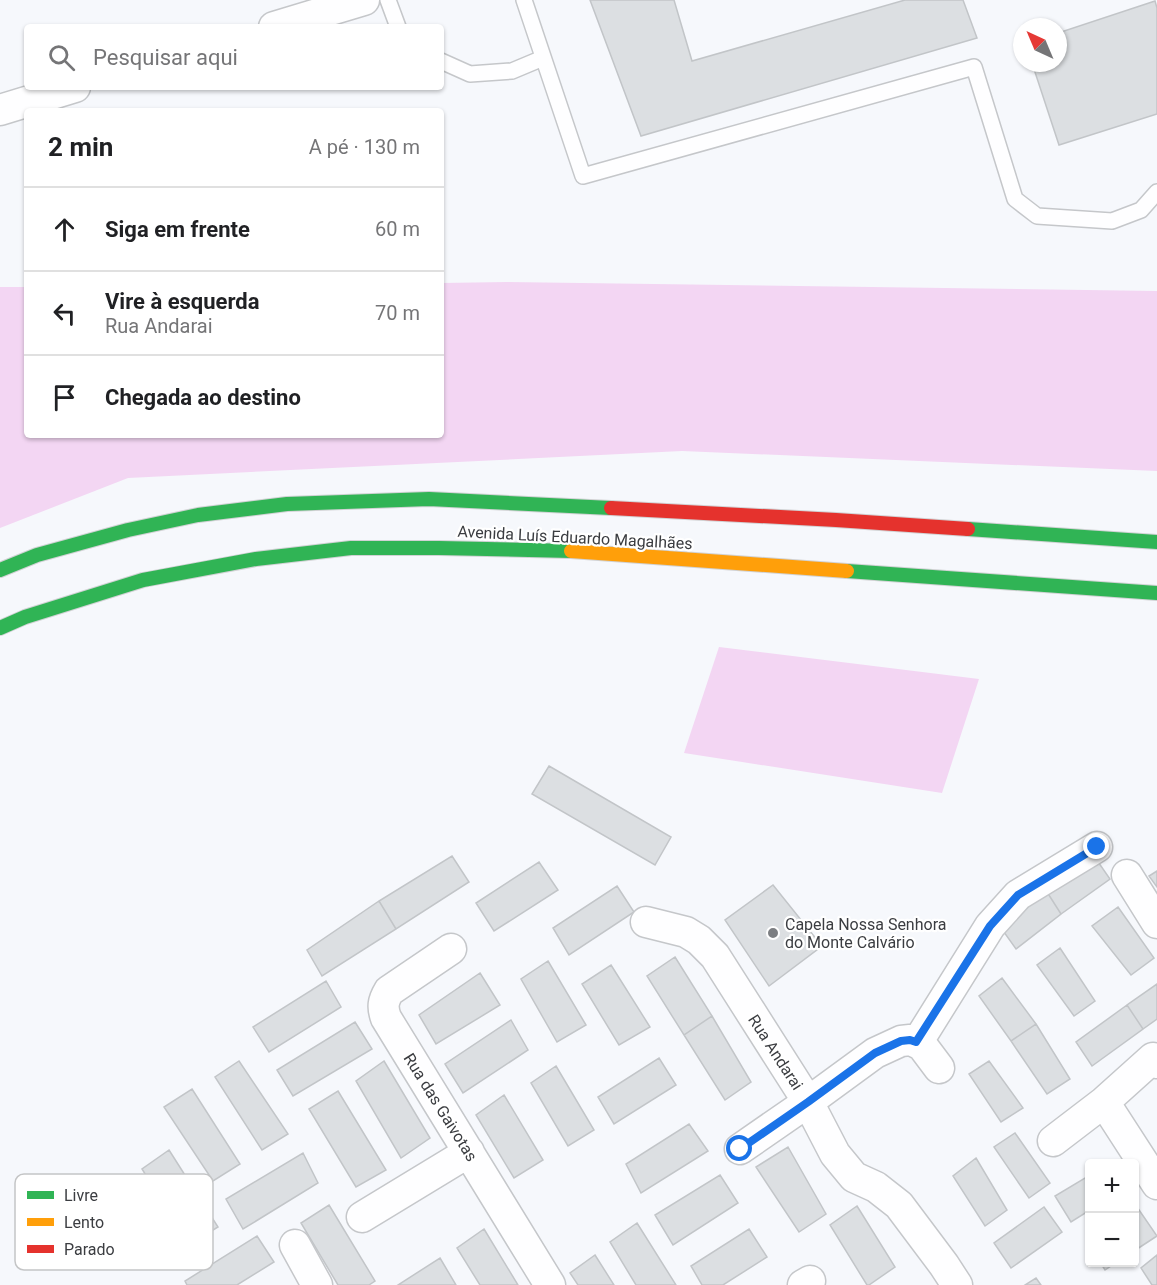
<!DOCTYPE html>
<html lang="pt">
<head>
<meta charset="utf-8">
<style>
	:root { --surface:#fff; --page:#f6f6f6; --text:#202124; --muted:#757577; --line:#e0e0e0 }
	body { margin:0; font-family:Roboto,sans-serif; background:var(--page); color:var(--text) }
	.controls { position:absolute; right:18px; bottom:18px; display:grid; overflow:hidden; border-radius:6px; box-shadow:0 2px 4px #0004 }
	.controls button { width:54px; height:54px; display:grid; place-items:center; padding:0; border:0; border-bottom:2px solid var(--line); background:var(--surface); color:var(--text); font:30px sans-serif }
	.compass { position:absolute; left:1013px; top:18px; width:54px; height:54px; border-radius:50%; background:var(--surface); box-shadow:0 2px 4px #0004; rotate:316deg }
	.stop { position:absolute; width:18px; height:18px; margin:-14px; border:4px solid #1a73e8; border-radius:50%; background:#fff }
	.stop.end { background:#1a73e8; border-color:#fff; box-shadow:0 2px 6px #0008 }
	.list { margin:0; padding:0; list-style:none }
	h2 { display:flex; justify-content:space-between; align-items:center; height:78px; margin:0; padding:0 24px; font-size:26px }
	h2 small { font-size:20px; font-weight:400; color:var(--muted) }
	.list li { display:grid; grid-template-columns:39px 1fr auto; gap:18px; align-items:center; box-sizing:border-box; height:84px; padding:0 24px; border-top:2px solid var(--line) }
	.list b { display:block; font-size:22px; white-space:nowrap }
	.list p { margin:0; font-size:20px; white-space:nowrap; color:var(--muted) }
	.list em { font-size:20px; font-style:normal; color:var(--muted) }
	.icon { flex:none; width:33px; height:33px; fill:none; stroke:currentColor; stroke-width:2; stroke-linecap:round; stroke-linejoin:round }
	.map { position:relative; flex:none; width:1157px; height:1285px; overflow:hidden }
	.search { position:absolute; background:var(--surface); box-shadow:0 2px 4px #0004; left:24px; top:24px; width:420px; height:66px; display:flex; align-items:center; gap:15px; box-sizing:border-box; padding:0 21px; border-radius:6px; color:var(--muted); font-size:22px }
	.panel { position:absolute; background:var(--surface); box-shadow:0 2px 4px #0004; left:24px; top:108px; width:420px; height:330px; border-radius:6px }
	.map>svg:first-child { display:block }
	.green { fill:#f3d6f3 }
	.building { fill:#dcdfe2; stroke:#c2c5c8; stroke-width:1.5 }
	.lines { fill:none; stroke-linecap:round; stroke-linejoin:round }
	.lane-casing { stroke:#c5c7ca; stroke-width:18 }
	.street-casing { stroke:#c5c7ca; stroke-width:33 }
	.fast-casing { stroke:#d1d2d4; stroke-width:16 }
	.slow-casing { stroke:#d1d2d4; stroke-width:16 }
	.jam-casing { stroke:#d1d2d4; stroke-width:16 }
	.lane { stroke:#fefeff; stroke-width:15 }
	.street { stroke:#fefeff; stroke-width:30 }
	.fast { stroke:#30b455; stroke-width:14 }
	.slow { stroke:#ff9f0a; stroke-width:14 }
	.jam { stroke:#e5322d; stroke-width:14 }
	.route { stroke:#1a73e8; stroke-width:8 }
	.poi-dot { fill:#7c7e82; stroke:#fff; stroke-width:2 }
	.labels { text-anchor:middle; stroke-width:4.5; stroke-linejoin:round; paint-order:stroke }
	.street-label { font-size:16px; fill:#3b3d41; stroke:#fff }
	.poi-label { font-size:16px; fill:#3b3d41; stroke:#fff; text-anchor:start }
	.key { fill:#fff; stroke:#c4c5c6; stroke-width:1.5 }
	.key-label { font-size:16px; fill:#3b3d41 }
</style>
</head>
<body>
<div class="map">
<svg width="1157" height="1285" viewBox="0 0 1157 1285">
	<rect width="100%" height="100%" fill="#f6f8fc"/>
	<!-- green -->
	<path class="green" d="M507,282L1157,291V471L682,451L128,478L0,528V287H27V435H441V283Z
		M719,647L979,679L942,793L684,753Z"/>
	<!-- building -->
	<path class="building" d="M590,0H674L692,61L905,0H963L977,38L641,136Z
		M1155,1L1157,8V114L1059,145L1032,63H1058V33Z
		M549,766L671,837L655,865L532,794Z
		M452,856L469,882L396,929L379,901Z
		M1094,856L1110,879L1061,914L1047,892Z
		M539,862L558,890L494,931L476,903Z
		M1157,871V887L1149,876Z
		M773,885L822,946L769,986L725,920Z
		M617,886L634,912L569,955L553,928Z
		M1047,892L1061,914L1016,949L1001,928Z
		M379,901L396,929L322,976L307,950Z
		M1118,907L1154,958L1131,975L1092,926Z
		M1060,948L1095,1001L1074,1016L1037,965Z
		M675,957L712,1016L684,1035L647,976Z
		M548,961L586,1025L557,1042L521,979Z
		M611,965L650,1027L619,1045L582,984Z
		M480,973L500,1005L436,1044L419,1015Z
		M1002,978L1036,1024L1011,1041L979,996Z
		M326,981L341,1007L269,1052L253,1027Z
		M1157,984V1019L1143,1029L1127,1005Z
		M1127,1005L1143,1029L1092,1066L1076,1042Z
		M712,1016L751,1082L725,1100L684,1035Z
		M511,1020L528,1050L463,1093L445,1064Z
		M355,1022L372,1049L293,1096L277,1070Z
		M1036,1024L1070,1079L1047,1094L1011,1041Z
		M659,1058L676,1085L614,1124L598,1097Z
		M239,1061L288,1134L262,1150L215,1077Z
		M384,1061L430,1138L401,1158L356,1081Z
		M989,1061L1023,1108L1001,1122L969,1074Z
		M556,1066L594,1130L568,1146L531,1083Z
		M192,1089L240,1164L213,1181L164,1107Z
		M338,1091L386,1170L356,1187L309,1109Z
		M504,1095L543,1160L514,1178L476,1115Z
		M689,1124L708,1151L641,1193L626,1164Z
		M1015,1133L1050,1183L1029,1198L994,1147Z
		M788,1147L826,1214L799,1232L756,1167Z
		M169,1150L218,1227L189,1245L142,1169Z
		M303,1153L318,1183L243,1229L226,1199Z
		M976,1158L1007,1210L985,1226L953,1176Z
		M720,1175L738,1203L673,1245L655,1215Z
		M1090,1175V1210L1071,1222L1055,1196Z
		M329,1205L375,1281L369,1285H338L301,1223Z
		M857,1206L895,1267L869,1285H867L830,1225Z
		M1044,1207L1062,1232L1011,1268L994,1243Z
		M1137,1207L1157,1236L1134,1251V1209Z
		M637,1223L676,1285H636L610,1242Z
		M484,1229L518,1285H480L457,1248Z
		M749,1229L767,1257L723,1285H702L691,1266Z
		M257,1236L274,1262L237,1285H187L185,1281Z
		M595,1255L614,1285H578L570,1273Z
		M1157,1255V1285H1152L1141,1268Z
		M440,1258L456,1285H398Z
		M1100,1262H1117L1105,1270Z
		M1036,1278L1041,1285H1025Z"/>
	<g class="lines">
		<defs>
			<path id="lane" d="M388,0L398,27
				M524,0L583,176L974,67L1015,199L1037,216L1112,221L1141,210L1157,192
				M441,61L470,74L512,71L543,58"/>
			<path id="street" d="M274,27L364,0
				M0,110L75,87
				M1127,875L1157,923
				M646,922L686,932L699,940L715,956L808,1102L835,1154L854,1177L876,1187L899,1205L944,1265L957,1285
				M451,949L389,991C383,1001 382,1007 386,1018L550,1285
				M917,1043L990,926L1018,895L1097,847
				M1104,1102L1157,1184
				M1053,1141L1104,1102L1153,1058L1157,1063
				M740,1149L808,1102L875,1053L901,1041L910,1040L921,1044L939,1068
				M362,1217L469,1152
				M295,1245L317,1285
				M803,1285L810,1281"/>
			<path id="fast" d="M968,529L1157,542
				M0,570L37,555L128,530L198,515L287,504L429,499L611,508
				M847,571L1157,593
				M0,628L25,617L143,580L256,559L351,548H439L571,551"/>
			<path id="slow" d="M571,551L847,571"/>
			<path id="jam" d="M611,508L836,520L968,529"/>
		</defs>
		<!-- lane casing -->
		<use href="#lane" class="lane-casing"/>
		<!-- street casing -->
		<use href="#street" class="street-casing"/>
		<!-- fast casing -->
		<use href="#fast" class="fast-casing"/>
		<!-- slow casing -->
		<use href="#slow" class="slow-casing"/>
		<!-- jam casing -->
		<use href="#jam" class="jam-casing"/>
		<!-- lane -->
		<use href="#lane" class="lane"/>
		<!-- street -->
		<use href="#street" class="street"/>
		<!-- fast -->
		<use href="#fast" class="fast"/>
		<!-- slow -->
		<use href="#slow" class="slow"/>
		<!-- jam -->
		<use href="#jam" class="jam"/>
	</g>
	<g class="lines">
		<!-- route -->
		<path class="route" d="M740,1149L808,1102L875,1053L901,1041L910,1040L916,1042L990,926L1018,895L1097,847"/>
	</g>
	<!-- markers -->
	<circle class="poi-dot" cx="773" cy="933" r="6"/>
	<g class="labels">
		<!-- street labels -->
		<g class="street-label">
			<text transform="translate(575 537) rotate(3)" y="6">Avenida Luís Eduardo Magalhães</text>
			<text transform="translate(776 1052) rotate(57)" y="6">Rua Andarai</text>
			<text transform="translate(441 1107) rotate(58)" y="6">Rua das Gaivotas</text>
		</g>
		<!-- poi labels -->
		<g class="poi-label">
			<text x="785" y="930">Capela Nossa Senhora<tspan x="785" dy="18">do Monte Calvário</tspan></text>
		</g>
	</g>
	<!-- legend -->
	<rect x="15" y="1174" width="198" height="96" rx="9" class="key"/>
	<rect x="27" y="1191" width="27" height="8" fill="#30b455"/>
	<rect x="27" y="1218" width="27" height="8" fill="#ff9f0a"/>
	<rect x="27" y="1245" width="27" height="8" fill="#e5322d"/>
	<g class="key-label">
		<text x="64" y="1201">Livre</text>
		<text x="64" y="1228">Lento</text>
		<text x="64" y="1255">Parado</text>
	</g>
</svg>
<div class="controls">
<button>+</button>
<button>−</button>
</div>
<svg class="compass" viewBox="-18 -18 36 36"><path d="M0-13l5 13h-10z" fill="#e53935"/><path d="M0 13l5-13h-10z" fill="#757577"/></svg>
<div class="stop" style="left:740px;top:1149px"></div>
<div class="stop end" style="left:1097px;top:847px"></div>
<div class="search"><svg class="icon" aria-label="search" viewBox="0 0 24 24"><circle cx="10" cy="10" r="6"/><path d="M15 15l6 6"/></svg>Pesquisar aqui</div>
<section class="panel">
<h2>2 min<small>A pé · 130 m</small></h2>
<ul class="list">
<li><svg class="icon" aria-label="ahead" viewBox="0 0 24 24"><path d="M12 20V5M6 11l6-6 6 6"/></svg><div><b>Siga em frente</b></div><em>60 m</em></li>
<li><svg class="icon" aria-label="left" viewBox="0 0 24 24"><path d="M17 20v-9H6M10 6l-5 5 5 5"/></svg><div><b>Vire à esquerda</b><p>Rua Andarai</p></div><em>70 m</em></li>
<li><svg class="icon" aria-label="arrive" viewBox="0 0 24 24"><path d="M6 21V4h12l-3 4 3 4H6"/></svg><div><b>Chegada ao destino</b></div></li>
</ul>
</section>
</div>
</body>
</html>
